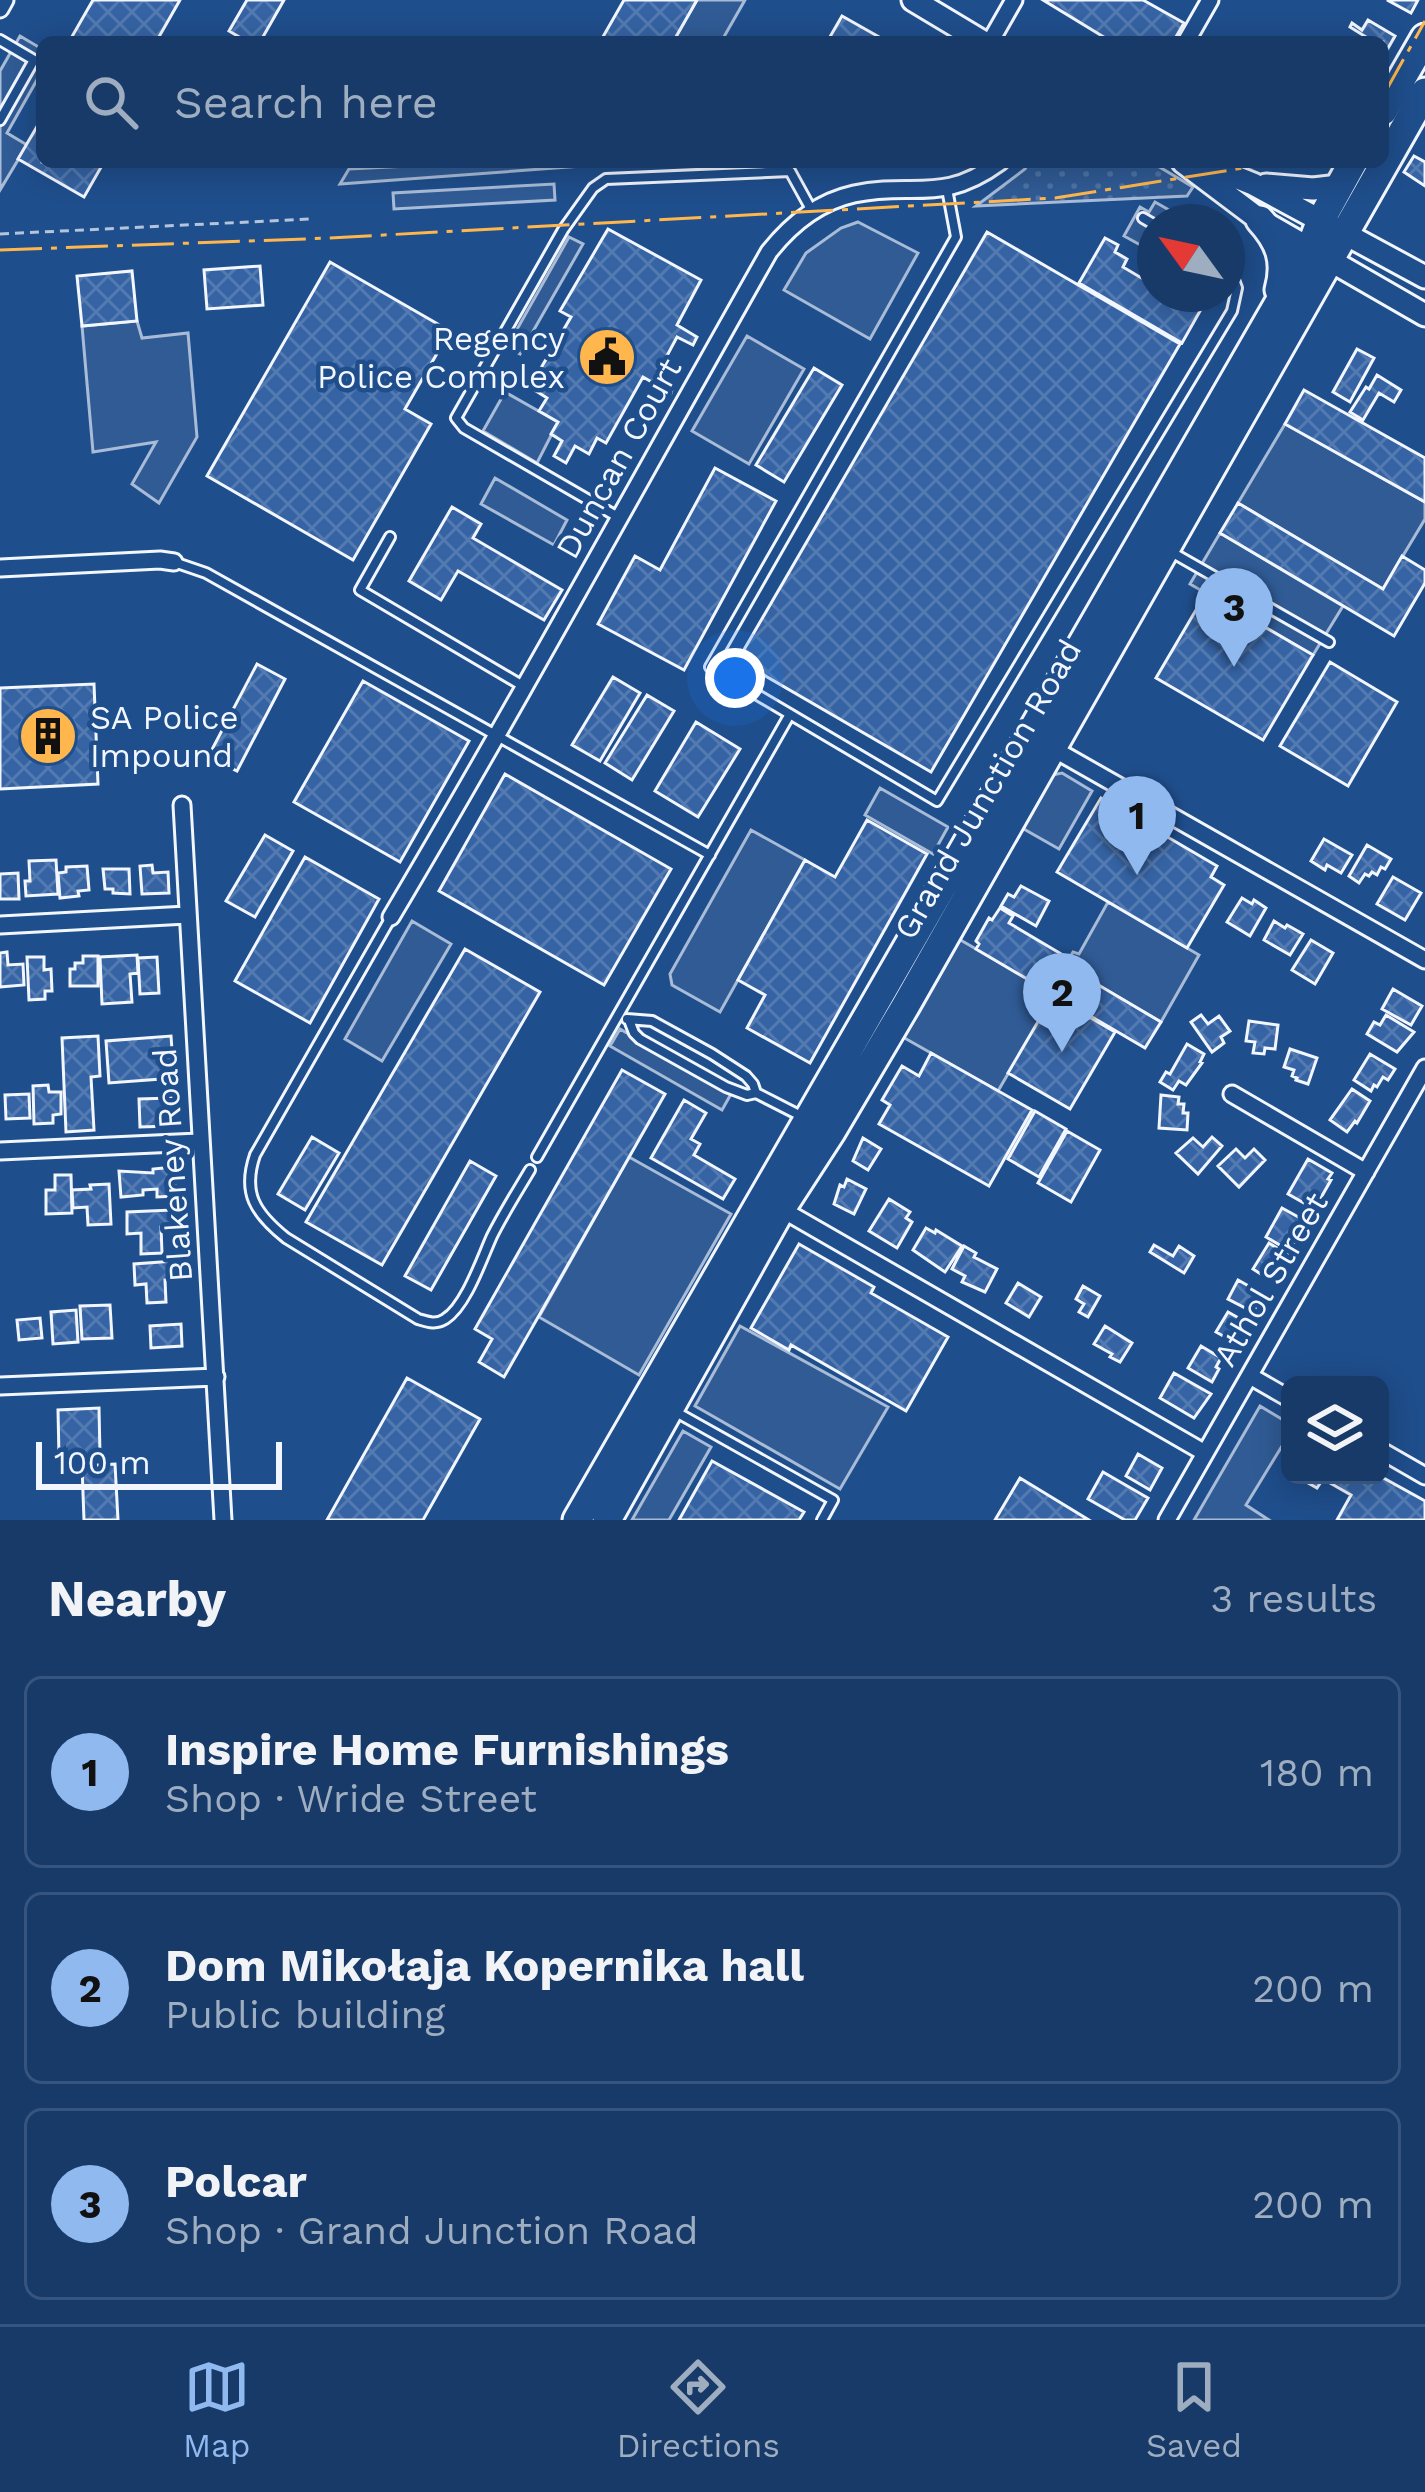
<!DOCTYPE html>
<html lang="en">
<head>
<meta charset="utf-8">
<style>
	:root { --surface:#173a69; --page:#244571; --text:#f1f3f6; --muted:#9eadc0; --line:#36547d; --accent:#90b9f0 }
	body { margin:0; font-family:"Work Sans",sans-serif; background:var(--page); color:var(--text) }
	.controls { position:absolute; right:36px; bottom:36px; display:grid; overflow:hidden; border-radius:18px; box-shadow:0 6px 30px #0003 }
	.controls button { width:108px; height:108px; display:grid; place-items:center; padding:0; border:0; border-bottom:3px solid var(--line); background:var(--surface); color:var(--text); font:60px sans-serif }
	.compass { position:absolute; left:1137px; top:204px; width:108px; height:108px; border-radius:50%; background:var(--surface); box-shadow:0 6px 30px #0003; rotate:303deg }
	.scale { position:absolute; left:36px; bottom:30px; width:246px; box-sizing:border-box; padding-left:12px; border:6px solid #f2f6ff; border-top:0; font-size:33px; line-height:42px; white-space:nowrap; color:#f2f6ff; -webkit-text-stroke:9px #1f4e8c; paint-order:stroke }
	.you { position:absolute; left:735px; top:678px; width:42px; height:42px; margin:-30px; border:9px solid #fff; border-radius:50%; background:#1a73e8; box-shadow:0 0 0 18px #1a73e833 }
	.badge { display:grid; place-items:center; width:78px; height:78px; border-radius:50%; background:var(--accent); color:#111; font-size:39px; font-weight:700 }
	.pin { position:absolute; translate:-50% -99px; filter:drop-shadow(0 3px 6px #0008) }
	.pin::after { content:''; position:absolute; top:63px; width:42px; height:36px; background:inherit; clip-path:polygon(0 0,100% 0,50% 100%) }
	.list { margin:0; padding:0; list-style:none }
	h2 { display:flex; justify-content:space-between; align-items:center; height:156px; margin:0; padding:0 48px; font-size:51px }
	h2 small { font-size:39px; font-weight:400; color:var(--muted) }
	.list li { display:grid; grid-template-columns:78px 1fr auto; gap:36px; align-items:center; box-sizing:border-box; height:192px; margin:0 24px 24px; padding:0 24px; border:3px solid var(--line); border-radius:18px }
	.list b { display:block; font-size:45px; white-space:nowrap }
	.list p { margin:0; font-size:39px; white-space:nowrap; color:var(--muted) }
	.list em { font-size:39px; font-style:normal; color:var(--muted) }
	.icon { flex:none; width:66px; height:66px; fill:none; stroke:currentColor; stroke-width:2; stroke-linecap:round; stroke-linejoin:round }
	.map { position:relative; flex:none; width:1425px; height:1520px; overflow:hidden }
	.search { position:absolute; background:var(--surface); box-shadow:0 6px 30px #0003; left:36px; right:36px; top:36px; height:132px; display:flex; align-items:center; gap:30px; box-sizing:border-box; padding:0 42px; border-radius:18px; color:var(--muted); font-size:45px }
	.sheet { height:804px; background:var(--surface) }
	nav { display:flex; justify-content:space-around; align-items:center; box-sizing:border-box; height:168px; border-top:3px solid var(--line); background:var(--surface); font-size:33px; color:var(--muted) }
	nav a { display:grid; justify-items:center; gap:6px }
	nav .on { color:var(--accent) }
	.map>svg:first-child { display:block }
	.grass { fill:url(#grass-dots); stroke:#a8bbd7; stroke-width:3 }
	.built { fill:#305b95; stroke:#a8bbd7; stroke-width:3 }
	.building { fill:url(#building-cross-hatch); stroke:#f2f6ff; stroke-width:3 }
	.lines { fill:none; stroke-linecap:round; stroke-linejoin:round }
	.lane-casing { stroke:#f2f6ff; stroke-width:14 }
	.street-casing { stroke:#f2f6ff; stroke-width:21 }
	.secondary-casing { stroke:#f2f6ff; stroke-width:27 }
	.highway-casing { stroke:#f2f6ff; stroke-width:33 }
	.path { stroke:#b3c4dc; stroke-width:3; stroke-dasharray:9 6; stroke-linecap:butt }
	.lane { stroke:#1f4e8c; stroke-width:8 }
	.street { stroke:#1f4e8c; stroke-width:15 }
	.secondary { stroke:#1f4e8c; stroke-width:21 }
	.highway { stroke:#1f4e8c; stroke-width:27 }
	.power { stroke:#ffb74d; stroke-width:3; stroke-dasharray:42 9 6 9; stroke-linecap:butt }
	.labels { text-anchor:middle; stroke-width:9; stroke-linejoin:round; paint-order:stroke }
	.poi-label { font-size:33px; fill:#f2f6ff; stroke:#1f4e8c; text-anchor:end }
	.street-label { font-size:33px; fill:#f2f6ff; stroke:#1f4e8c }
</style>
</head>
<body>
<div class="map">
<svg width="1425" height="1520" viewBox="0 0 1425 1520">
	<defs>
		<pattern id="grass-dots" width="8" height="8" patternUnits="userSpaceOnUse" patternTransform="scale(3)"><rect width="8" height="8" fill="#305b95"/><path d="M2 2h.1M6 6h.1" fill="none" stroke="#4e73a5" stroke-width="1.8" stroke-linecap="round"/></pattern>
		<pattern id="building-cross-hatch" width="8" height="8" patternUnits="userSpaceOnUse" patternTransform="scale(3)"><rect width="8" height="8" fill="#3563a3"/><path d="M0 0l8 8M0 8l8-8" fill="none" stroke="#537ab1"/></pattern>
	</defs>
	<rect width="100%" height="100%" fill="#1f4e8c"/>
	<!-- grass -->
	<path class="grass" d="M1029,162H1151L1193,187L1187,196L976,206L1025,169Z"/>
	<!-- built -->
	<path class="built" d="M697,0H745L721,42H673Z
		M20,36L42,49V71L7,133L27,145L0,190V71Z
		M490,162L623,163L340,184L349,169Z
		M554,184L555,200L394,209L393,193Z
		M1155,202L1190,222H1155V253L1124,236L1140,207L1149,212Z
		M858,222L918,253L870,339L784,290L806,253L841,228Z
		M569,237L583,244L520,354L507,347Z
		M137,321L142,338L188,333L197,437L159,503L132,484L156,442L93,452L82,326Z
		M747,336L804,369L749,464L692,431Z
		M505,392L558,422L537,463L483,431Z
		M1285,424L1425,502V519L1383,589L1238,503Z
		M495,478L567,520L554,545L481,504Z
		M1220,533L1343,606L1313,655L1190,584Z
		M1062,773L1092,791L1059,849L1022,828L1052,775Z
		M880,788L948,827L933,854L865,815Z
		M751,830L805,860L720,1012L672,985L670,974Z
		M1108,902L1199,955L1161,1022L1091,981L1075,1007L1053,997L998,1091L901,1036L957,938L1049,991L1073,952L1079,954Z
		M412,921L451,944L382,1061L345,1039Z
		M620,1029L731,1094L722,1110L610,1046Z
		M629,1157L731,1214L639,1375L539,1317Z
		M740,1326L888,1407L840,1489L695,1406Z
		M1260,1406L1290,1424V1433L1246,1505L1269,1520H1194Z
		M683,1431L711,1447L669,1520H632Z"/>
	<!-- building -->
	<path class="building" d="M93,0H180L156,42H74L70,40Z
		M247,0H284L260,42H248L229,31Z
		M624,0H697L673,42H600Z
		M1043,0H1143L1184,23L1173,42H1112Z
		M1387,0H1418L1411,13Z
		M842,16L888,42H827Z
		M1368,20L1395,36L1387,50L1383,48V42H1374L1350,27L1352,23L1362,30Z
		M42,118V162H104L84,197L18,159Z
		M1414,156L1425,162V186L1404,172Z
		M608,229L701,280L677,325L697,337L693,345L677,337L654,380L672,390L671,393L643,377L606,443L597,438L589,454L575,446L566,463L554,456L562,441L551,434L558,422L539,411L547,398L536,391L547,371L541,368L571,317L560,311Z
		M987,232L1180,344L931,772L738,660Z
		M1105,238L1118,245L1115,252L1127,259L1123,267L1155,286V294L1173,296L1185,294L1192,297L1202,294L1208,297L1182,343L1079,283Z
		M330,262L450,331L405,409L431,424L353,560L207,476Z
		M260,266L263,305L207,309L204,270Z
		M132,271L137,321L82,326L77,276Z
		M1357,349L1374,358L1350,402L1333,392Z
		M814,368L842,385L784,482L756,465Z
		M1377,375L1401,390L1394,402L1379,393L1363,420L1350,412L1366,387L1369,389Z
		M1304,390L1425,458V502L1285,424Z
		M715,468L776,501L684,670L598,624L635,556L660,570Z
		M1238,503L1383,589L1402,556L1425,570V583L1394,636L1220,533Z
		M452,507L481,524L473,538L562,590L544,620L458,571L441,600L409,581Z
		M1206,593L1313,655L1263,740L1156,678Z
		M1330,662L1397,702L1348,786L1280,746Z
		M257,664L285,679L237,771L208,757Z
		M613,677L640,693L600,761L572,745Z
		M363,681L469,741L400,862L294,802Z
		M94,684L98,784L0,789V688Z
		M647,695L674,711L632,780L605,763Z
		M696,722L740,749L698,817L655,791Z
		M505,774L671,869L604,985L439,891Z
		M1101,798L1217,866L1211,877L1224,885L1187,948L1057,872Z
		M867,820L927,854L810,1063L747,1028L765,995L738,980L805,860L835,877Z
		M265,835L293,851L255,917L226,901Z
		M1324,839L1352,855L1341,873L1327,865L1325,870L1311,861Z
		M1367,845L1391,859L1385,869L1381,867L1377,875L1372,872L1369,876L1365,874L1359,883L1349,876Z
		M305,857L379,899L310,1023L235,981Z
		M56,860L58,894L26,896L25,881H30L29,861Z
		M152,865L153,873L168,872L169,893L142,894L140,866Z
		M87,866L89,890L78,891L79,896L60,898L58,873L66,872V867Z
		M103,869H129L130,894L113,893V889H105Z
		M18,873L19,899H0V874Z
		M1393,877L1421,893L1405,920L1377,904Z
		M1021,886L1049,901L1036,926L1001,906L1008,894L1014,897Z
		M1242,898L1252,904L1254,900L1266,908L1250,936L1227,922Z
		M1000,908L1013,916L1009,923L1068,958L1049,992L976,949L979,944L976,941L989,918L992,920Z
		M1274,921L1285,928L1287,925L1303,934L1290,955L1264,940Z
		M1311,940L1333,953L1315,984L1292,970Z
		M465,949L540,992L382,1265L306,1222Z
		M7,952L8,965L23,964L24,985L0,987V953Z
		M137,955L138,973L130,974L132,1002L102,1004L100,957Z
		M83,956H98V986H70V969H75V963H83Z
		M27,957H44V970L51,969L52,991H45V999L29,1000Z
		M157,957L159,993L140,994L138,958Z
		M1090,980L1161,1022L1145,1048L1075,1007Z
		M1393,989L1422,1006L1411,1025L1382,1009Z
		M1053,996L1115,1032L1070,1109L1008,1073Z
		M1201,1015L1208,1024L1219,1016L1230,1031L1221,1037L1224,1043L1212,1052L1191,1022Z
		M1386,1015L1414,1032L1397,1052L1367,1034L1374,1022L1380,1025Z
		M1249,1021L1278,1025L1275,1049L1265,1048L1264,1054L1253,1053L1255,1042L1246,1041Z
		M98,1036L100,1076L91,1077L94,1130L66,1132L62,1038Z
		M171,1036L174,1078L109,1083L106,1041Z
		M1187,1044L1204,1054L1200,1062L1202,1063L1186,1085L1179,1081L1173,1090L1160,1082L1166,1072L1170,1074Z
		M1290,1049L1317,1058L1308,1084L1296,1080L1297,1078L1292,1076L1294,1070L1284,1067Z
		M931,1053L1032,1110L989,1186L879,1124L890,1105L882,1100L902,1066L919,1076Z
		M1370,1054L1395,1069L1388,1080L1383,1077L1377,1087L1374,1085L1371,1091L1354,1080Z
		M622,1070L665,1094L504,1377L479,1362L492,1339L475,1329Z
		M48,1085L49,1092H61V1114L53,1115V1123L34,1124L33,1086Z
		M1352,1089L1370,1101L1357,1123L1355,1121L1347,1132L1330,1120Z
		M29,1094L30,1118L6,1119L5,1095Z
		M1161,1095L1179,1097L1178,1104H1184L1183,1113H1188L1187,1130L1159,1128Z
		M171,1098L172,1126L140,1127L139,1099Z
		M684,1100L706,1113L691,1139L700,1144L694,1155L735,1179L723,1199L651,1158Z
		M1035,1111L1066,1129L1039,1177L1008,1159Z
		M1067,1131L1100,1150L1071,1202L1038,1183Z
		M312,1137L339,1153L305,1210L278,1194Z
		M1212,1137L1222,1146L1198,1174L1176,1153L1193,1138L1203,1147Z
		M863,1138L881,1149L868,1170L853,1161Z
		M1236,1149L1245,1158L1254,1149L1265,1160L1239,1187L1218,1166Z
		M1308,1159L1332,1173L1328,1179L1331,1180L1319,1201L1316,1199L1311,1207L1288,1194Z
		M470,1161L496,1176L431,1290L405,1276Z
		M174,1167L176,1196L157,1197V1189L143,1190V1195L121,1197L119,1171L153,1173V1169Z
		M55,1175H71L72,1213L46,1214V1190H55Z
		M847,1179L866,1189L854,1214L834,1204L840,1185L844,1187Z
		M109,1184L111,1224L88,1225L87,1207L73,1208L72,1190L91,1189L90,1185Z
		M889,1199L910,1212L906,1218L912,1222L897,1248L869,1231Z
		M1282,1208L1302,1219L1297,1228L1301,1230L1294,1243L1287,1239L1283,1247L1266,1237Z
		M172,1210V1226L161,1227L162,1253L141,1254V1233L127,1234V1212Z
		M926,1228L935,1233L936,1230L962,1246L945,1272L913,1250Z
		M1269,1243L1291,1257L1286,1266L1281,1263L1270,1280L1253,1269Z
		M799,1244L874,1287L871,1293L948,1337L906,1411L791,1345L789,1350L751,1328Z
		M1154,1245L1173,1256L1179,1246L1194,1256L1184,1273L1150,1252Z
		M964,1246L976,1253L974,1257L997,1269L985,1292L962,1282L965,1276L952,1269Z
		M174,1261L175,1280H165L166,1302L147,1303L146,1284L135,1285L134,1264Z
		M1238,1280L1263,1294L1253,1312L1228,1299Z
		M1018,1283L1041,1297L1029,1317L1006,1303Z
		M1083,1286L1100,1296L1088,1317L1079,1312L1084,1304L1076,1299Z
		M110,1305L112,1338L82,1339L80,1306Z
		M76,1310L78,1342L53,1344L51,1312Z
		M1228,1312L1244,1321L1234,1342L1216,1332Z
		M40,1318L42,1338L19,1340L17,1320Z
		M181,1324L182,1346L151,1348L150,1326Z
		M1105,1326L1132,1343L1120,1362L1110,1357L1112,1354L1094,1344Z
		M1201,1346L1221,1358L1216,1367L1219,1369L1212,1382L1188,1368Z
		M1174,1373L1211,1394L1194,1418L1160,1398Z
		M407,1378L480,1419L423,1520H327Z
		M99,1408L100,1455L59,1457L58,1410Z
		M1138,1454L1162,1468L1150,1490L1126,1476Z
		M712,1461L804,1512L799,1520H679Z
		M115,1464L118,1520H84L82,1466Z
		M1103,1472L1148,1498L1135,1520H1125L1088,1499Z
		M1294,1475H1378L1425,1501V1520H1337L1351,1495L1323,1479L1317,1488Z
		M1020,1478L1089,1520H995Z"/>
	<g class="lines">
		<defs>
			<path id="lane" d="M0,40L34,60L0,120
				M947,189L956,237L710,667L937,801L1232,311L1237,288L1231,272L1227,269
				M1143,218L1155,225
				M618,517L464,428L456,418L563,230L593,188L606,179L790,171L812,211
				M390,537L360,590L523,686
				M1173,553L1329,642
				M174,562L206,573L710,855
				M390,919L255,1155C242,1193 255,1213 286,1238L418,1319C428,1322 436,1325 445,1319C466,1306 482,1258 492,1236C503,1214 517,1192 530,1170
				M627,1019L652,1021L712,1054L746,1076L753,1084L756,1093
				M629,1020L634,1033L640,1039L726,1087L747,1095L756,1093L803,1117
				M537,1157L790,714
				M676,1412L833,1500L822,1520"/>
			<path id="street" d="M0,9L5,0
				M990,42L1014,0
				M1186,42L1210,0
				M0,568L160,560L174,562
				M1050,747L1425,960
				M182,805L223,1520
				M391,917C521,698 643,474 769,252C791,224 818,202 854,194C914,181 941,205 1000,162
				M0,925L187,915
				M1232,1094L1366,1172
				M0,1151L199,1142
				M776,1206L1205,1453
				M1250,1376L1290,1399
				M0,1386L216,1377
				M1380,1450L1425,1476
				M1167,1520L1425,1068"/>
			<path id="secondary" d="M913,0L983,42
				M1183,162L1260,220L1425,315
				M1198,162L1253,184L1425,277
				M1266,185L1313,189L1339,186"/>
			<path id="highway" d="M1383,111L1425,38
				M1260,220C1280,242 1287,261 1279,290
				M577,1520L1310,249L1321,220L1353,162
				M607,1520L781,1209L831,1132L906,1005L1425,92"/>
		</defs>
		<!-- lane casing -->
		<use href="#lane" class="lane-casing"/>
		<!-- street casing -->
		<use href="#street" class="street-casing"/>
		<!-- secondary casing -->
		<use href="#secondary" class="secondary-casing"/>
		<!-- highway casing -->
		<use href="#highway" class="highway-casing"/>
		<!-- path -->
		<path class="path" d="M0,234L310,219"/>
		<!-- lane -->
		<use href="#lane" class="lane"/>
		<!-- street -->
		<use href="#street" class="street"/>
		<!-- secondary -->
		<use href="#secondary" class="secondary"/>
		<!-- highway -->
		<use href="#highway" class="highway"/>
		<!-- power -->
		<path class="power" d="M1383,96L1425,21
			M0,250L330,238L1055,198L1281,162"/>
	</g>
	<!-- icons -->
	<defs>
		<symbol id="civic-disc" viewBox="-11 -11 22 22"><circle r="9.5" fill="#ffb74d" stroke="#1f4e8c"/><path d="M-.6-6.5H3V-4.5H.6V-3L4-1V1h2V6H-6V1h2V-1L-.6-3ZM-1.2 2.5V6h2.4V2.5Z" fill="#111"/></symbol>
		<symbol id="building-disc" viewBox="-11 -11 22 22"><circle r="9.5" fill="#ffb74d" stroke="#1f4e8c"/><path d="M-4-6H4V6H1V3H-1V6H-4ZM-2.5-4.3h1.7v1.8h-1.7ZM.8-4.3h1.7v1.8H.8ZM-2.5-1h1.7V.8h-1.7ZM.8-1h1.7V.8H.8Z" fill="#111"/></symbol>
	</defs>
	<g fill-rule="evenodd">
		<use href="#civic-disc" x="574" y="324" width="66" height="66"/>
		<use href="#building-disc" x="15" y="703" width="66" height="66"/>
	</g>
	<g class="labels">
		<!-- poi labels -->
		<g class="poi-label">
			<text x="565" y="350">Regency<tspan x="565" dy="38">Police Complex</tspan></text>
			<text x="90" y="729" text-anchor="start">SA Police<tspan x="90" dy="38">Impound</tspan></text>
		</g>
		<!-- street labels -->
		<g class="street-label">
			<text transform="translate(618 458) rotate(-61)" y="12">Duncan Court</text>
			<text transform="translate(987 789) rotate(-60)" y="12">Grand Junction Road</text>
			<text transform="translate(172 1165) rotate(-94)" y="12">Blakeney Road</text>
			<text transform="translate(1270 1279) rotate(-60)" y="12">Athol Street</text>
		</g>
	</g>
</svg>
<div class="controls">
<button><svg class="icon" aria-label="layers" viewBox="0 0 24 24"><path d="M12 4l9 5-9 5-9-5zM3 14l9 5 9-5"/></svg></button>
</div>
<svg class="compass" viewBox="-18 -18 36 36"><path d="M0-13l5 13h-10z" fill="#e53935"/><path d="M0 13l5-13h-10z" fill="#9eadc0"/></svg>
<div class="scale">100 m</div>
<div class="you"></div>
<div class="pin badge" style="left:1137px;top:875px">1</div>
<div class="pin badge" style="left:1062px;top:1052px">2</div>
<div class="pin badge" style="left:1234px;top:667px">3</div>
<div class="search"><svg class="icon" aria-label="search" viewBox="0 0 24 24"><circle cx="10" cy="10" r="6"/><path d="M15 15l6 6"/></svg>Search here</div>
</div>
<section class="sheet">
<h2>Nearby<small>3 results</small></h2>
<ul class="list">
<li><span class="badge">1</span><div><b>Inspire Home Furnishings</b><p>Shop · Wride Street</p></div><em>180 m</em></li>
<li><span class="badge">2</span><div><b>Dom Mikołaja Kopernika hall</b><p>Public building</p></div><em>200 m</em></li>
<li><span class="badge">3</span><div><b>Polcar</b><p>Shop · Grand Junction Road</p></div><em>200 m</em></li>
</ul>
</section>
<nav>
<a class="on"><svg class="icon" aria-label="map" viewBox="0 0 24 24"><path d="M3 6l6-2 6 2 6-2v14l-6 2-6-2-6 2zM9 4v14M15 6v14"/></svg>Map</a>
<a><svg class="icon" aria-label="directions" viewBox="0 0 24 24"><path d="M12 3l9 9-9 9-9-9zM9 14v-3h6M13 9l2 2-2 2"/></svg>Directions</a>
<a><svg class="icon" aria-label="saved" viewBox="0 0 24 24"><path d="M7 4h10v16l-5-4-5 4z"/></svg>Saved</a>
</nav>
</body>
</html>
